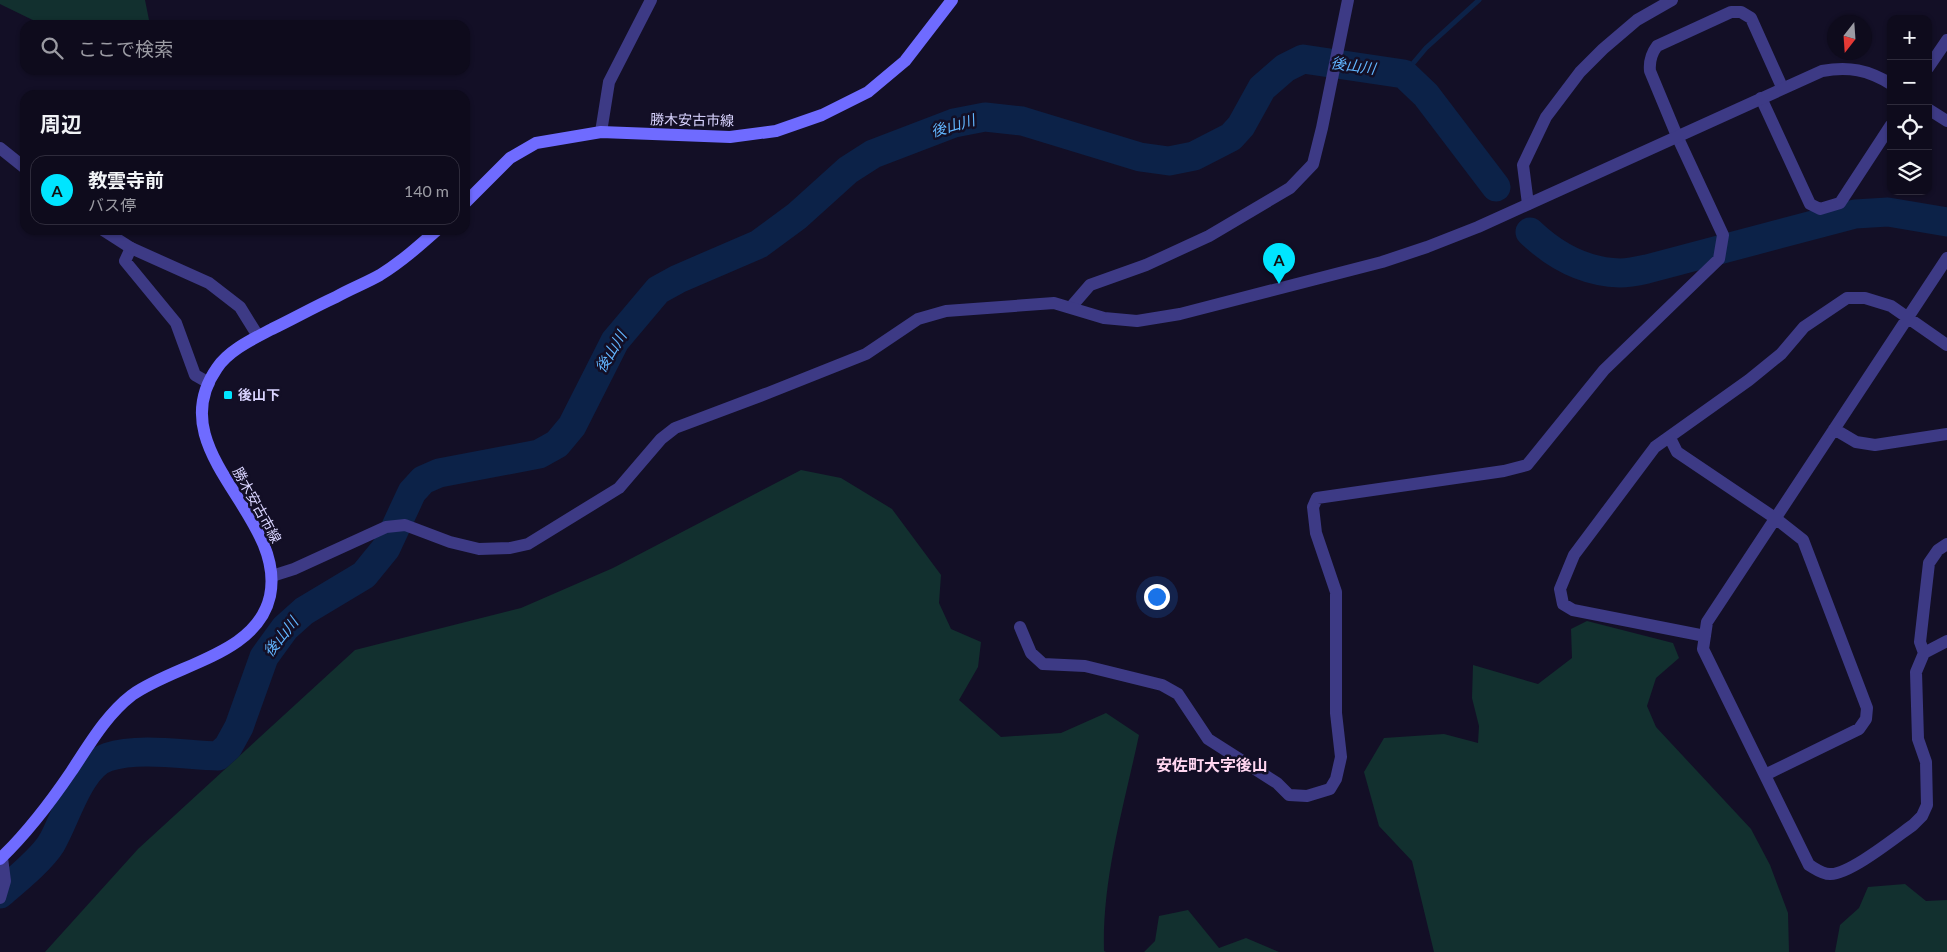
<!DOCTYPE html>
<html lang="ja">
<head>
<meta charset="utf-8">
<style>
	:root { --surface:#0e0b1c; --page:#171425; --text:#f1f3f6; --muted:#9b9ba3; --line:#2e2b3b; --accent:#00e5ff }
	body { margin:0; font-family:Lato,"Noto Sans JP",sans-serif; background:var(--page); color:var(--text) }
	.controls { position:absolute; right:15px; top:15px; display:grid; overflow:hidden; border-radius:10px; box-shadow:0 1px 4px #0004 }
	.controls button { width:45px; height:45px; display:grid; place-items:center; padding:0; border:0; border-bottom:1px solid var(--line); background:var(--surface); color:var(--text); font:25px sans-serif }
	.compass { position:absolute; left:1827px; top:15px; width:45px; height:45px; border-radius:50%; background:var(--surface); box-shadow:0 1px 4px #0004; rotate:197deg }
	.you { position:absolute; left:1156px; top:596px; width:18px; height:18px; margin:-12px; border:4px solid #fff; border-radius:50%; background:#1a73e8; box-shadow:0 0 0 8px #1a73e833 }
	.badge { display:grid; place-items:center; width:32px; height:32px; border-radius:50%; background:var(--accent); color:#111; font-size:16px; font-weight:700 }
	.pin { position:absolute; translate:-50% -41px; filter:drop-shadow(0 1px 2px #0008) }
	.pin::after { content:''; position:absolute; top:26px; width:18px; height:15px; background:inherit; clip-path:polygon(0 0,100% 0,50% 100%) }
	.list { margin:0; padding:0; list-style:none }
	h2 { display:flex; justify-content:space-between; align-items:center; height:65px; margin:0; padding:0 20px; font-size:21px }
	h2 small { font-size:16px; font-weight:400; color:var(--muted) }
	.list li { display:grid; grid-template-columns:32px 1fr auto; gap:15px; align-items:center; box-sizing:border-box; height:70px; margin:0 10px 10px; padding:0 10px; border:1px solid var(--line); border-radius:15px }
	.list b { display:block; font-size:19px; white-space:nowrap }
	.list p { margin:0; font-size:16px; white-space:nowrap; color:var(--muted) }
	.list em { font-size:16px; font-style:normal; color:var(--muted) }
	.icon { flex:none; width:28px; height:28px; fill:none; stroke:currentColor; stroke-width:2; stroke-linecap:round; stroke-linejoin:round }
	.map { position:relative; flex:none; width:1947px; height:952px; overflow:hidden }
	.search { position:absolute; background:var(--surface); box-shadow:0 1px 4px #0004; left:20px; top:20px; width:450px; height:55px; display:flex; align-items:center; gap:12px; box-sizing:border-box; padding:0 18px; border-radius:15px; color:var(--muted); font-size:19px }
	.panel { position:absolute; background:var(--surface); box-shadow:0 1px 4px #0004; left:20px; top:90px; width:450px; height:145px; border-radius:15px }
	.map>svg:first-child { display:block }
	.green { fill:#12302f }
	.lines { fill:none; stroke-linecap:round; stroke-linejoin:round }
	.stream { stroke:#0c2248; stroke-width:5 }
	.river { stroke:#0c2248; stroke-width:29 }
	.minor { stroke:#3d3a85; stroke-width:12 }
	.tertiary { stroke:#3d3a85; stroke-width:12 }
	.secondary { stroke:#6f6bff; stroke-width:12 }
	.poi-dot { fill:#00e5ff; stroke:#130f26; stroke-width:2 }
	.labels { text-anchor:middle; stroke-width:5; stroke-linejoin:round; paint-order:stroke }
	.street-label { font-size:14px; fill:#d9d4ff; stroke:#130f26 }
	.poi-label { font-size:14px; font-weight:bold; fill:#d9d4ff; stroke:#130f26; text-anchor:start }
	.water-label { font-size:15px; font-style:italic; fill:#62b6ff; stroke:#130f26 }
	.quarter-label { font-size:16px; font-weight:bold; fill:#ffd6f0; stroke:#130f26 }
</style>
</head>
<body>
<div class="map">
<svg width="1947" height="952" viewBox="0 0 1947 952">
	<rect width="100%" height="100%" fill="#130f26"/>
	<!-- green -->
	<path class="green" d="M0,0H145L150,25H43L4,6L0,4Z
		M801,470L841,478L892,509L941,575L939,603L951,629L981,642L978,667L959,700L1001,737L1061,733L1106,713L1139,735C1124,806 1102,878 1104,951L1106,952H45L138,849L355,650L521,608L613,568Z
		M1587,621L1673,643L1679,658L1656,678L1647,706L1656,727L1751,829L1770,865L1788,913L1789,952H1434L1412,861L1379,826L1364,772L1384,738L1444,734L1478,743L1479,726L1472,698L1473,665L1538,684L1572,658L1571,629Z
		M1905,884L1926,901L1947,900V952H1835L1840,925L1859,908L1868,887Z
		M1188,910L1219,948L1246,938L1279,952H1144L1155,941L1159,916Z"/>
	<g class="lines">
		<!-- stream -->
		<path class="stream" d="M1404,74L1426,48L1479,0"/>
		<!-- river -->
		<path class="river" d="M1530,232C1555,256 1584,272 1620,273C1629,273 1638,271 1647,269L1855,214L1888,212L1947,222
			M0,894C15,881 41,860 51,844C66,819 79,766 108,757C139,747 185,755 218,756L228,747L239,727L264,657L285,628L304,611L364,575L386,548L412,492L423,480L439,473L539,454L557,444L572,426L615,341L658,290L678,279L759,244L797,216L848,170L873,154L954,123L985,117L1022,121L1140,157L1169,161L1194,156L1231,137L1241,126L1262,88L1285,68L1303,59L1404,74L1426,95L1496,187"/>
		<!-- minor -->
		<path class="minor" d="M1928,68L1947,40
			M1761,98L1810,204L1820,209L1840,203L1891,125
			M601,132L609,82L651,0
			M1528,204L1523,165L1546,117L1580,72L1603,49L1637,20L1672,0
			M131,248L125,261L176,323L195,375L209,383
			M1947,258L1707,622L1703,649L1809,865C1816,869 1822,874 1830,874C1849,875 1896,837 1913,825L1922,816L1927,805L1926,762L1918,739L1916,672L1924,653L1947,641
			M1071,307L1090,285L1146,265L1209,236L1290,188L1313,164L1322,128L1348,0
			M1834,429L1856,442L1875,445L1947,434
			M1670,438L1677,452L1775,518L1803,540L1867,708L1866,719L1859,729L1765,775
			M1020,627L1031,653L1043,664L1085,666L1162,685L1178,694L1208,739L1277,783L1289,795L1307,796L1330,789L1336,779L1341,757L1336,713V592L1316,533L1313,507L1317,498L1504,471L1527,465L1604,370L1719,259L1723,235L1677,136L1650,71C1649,61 1651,54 1657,46L1731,12H1741L1751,18L1782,87
			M1705,636L1573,610L1563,604L1560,589L1574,555L1655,447L1749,380L1781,354L1804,327L1847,298H1865L1891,306L1947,345
			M1924,653L1920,642L1929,563L1938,550L1947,544
			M0,898L5,881L2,858"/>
		<!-- tertiary -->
		<path class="tertiary" d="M1928,109L1947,121
			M0,148L25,168
			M103,230L131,248L209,283L240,307L258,336
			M272,576L294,569L386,527L405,525L450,542L479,549L510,548L528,544L619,488L661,439L675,428L768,393L866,354L918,319L946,311L1054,303L1104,318L1137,321L1180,314L1382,262L1427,247L1478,227L1822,71C1849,66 1868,70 1891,84"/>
		<!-- secondary -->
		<path class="secondary" d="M465,203L510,158L536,143L601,132L730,137L776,131L822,115L868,92L905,61L952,0
			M0,859C27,833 50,803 71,772C89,745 106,715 132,695C175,664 257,655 270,596C287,515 159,451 217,368C229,350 253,339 272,329C293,319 314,307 336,297C350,289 366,283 380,275C401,262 419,246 437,230"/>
	</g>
	<!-- markers -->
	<rect class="poi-dot" x="223" y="390" width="10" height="10" rx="2.5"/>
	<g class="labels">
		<!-- street labels -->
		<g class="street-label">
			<text transform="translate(692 120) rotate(1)" y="5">勝木安古市線</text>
			<text transform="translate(257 505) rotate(61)" y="5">勝木安古市線</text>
		</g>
		<!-- poi labels -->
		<g class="poi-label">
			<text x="238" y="400">後山下</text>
		</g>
		<!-- water labels -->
		<g class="water-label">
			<text transform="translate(1353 66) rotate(8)" y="5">後山川</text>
			<text transform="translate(953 126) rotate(-16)" y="5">後山川</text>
			<text transform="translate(611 352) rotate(-59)" y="5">後山川</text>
			<text transform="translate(281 637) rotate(-51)" y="5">後山川</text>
		</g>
		<!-- quarter labels -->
		<g class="quarter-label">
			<text x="1212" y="771">安佐町大字後山</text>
		</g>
	</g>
</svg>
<div class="controls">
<button>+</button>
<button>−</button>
<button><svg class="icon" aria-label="locate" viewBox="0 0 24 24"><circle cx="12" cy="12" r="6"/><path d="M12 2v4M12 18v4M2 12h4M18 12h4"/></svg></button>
<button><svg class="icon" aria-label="layers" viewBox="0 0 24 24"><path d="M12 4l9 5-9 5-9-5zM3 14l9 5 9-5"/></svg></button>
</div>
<svg class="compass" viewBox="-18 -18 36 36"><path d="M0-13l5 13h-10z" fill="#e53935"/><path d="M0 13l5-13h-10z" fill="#9b9ba3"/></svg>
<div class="you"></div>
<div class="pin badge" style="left:1279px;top:284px">A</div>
<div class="search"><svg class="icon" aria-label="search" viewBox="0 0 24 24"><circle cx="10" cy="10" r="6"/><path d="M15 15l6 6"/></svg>ここで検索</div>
<section class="panel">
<h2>周辺<small></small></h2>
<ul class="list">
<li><span class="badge">A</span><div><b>教雲寺前</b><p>バス停</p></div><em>140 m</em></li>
</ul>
</section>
</div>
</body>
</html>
